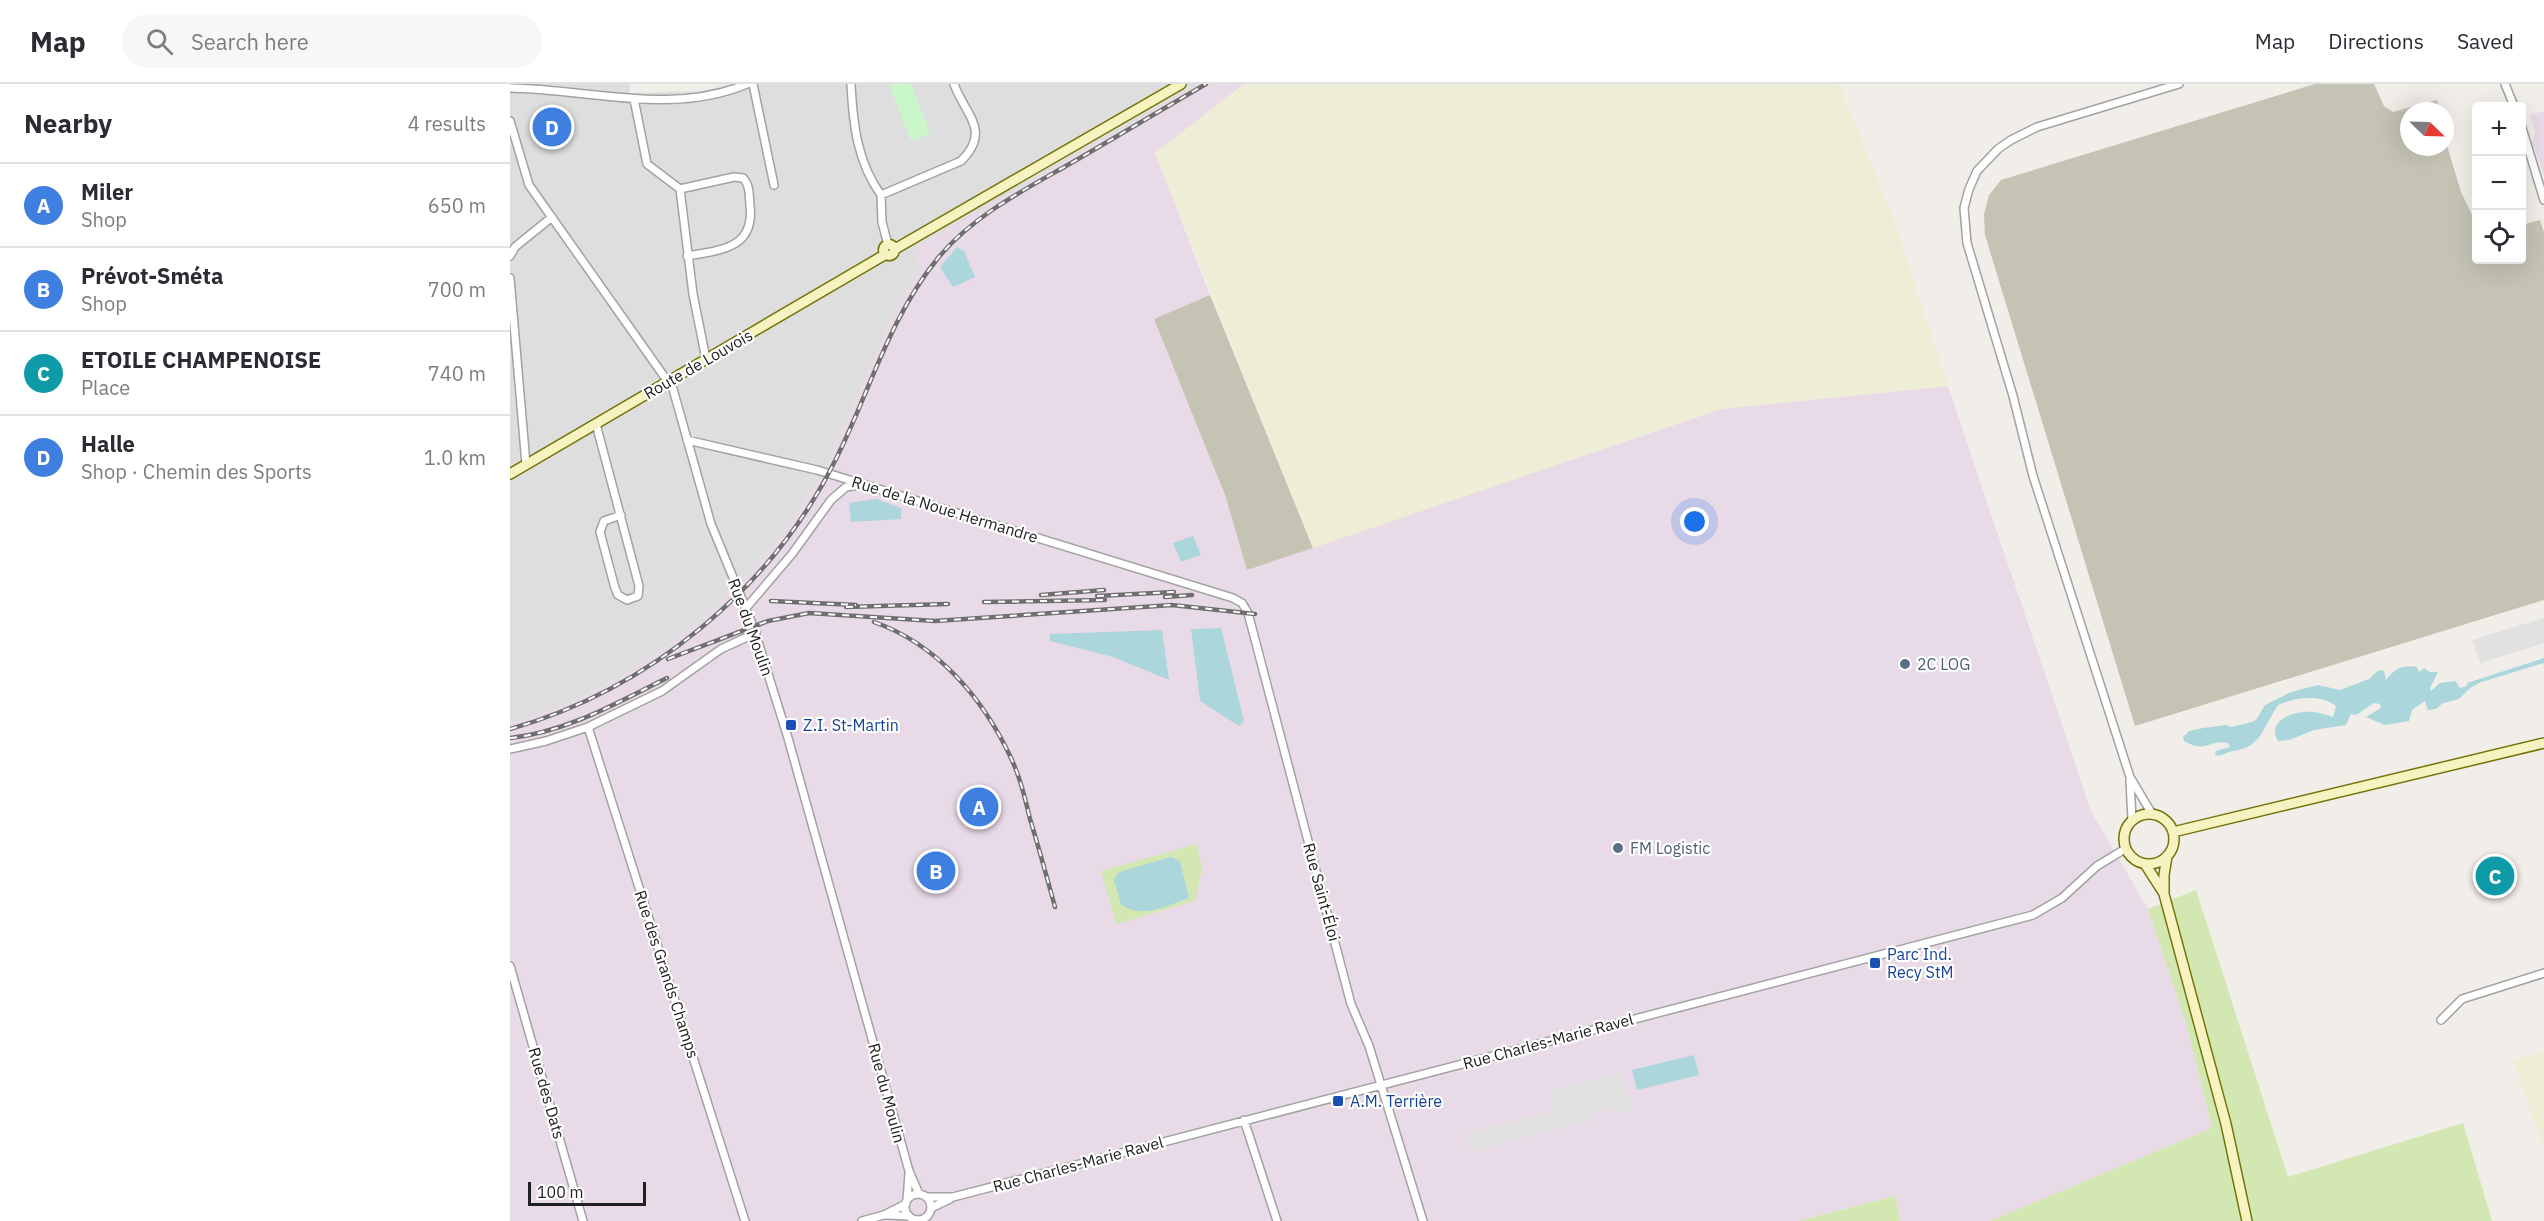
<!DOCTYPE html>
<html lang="en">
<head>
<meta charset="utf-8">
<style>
	:root { --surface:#fff; --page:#f7f7f7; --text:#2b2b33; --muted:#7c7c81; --line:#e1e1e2; --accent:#2563eb }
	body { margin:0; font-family:"IBM Plex Sans",sans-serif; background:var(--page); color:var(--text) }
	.controls { position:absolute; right:18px; top:18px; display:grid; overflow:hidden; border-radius:6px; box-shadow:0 6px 24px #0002 }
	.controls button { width:54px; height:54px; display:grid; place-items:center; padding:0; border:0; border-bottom:2px solid var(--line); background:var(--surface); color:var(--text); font:30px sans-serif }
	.compass { position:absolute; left:1890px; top:18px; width:54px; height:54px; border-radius:50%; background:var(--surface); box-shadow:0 6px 24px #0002; rotate:113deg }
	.scale { position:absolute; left:18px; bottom:15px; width:118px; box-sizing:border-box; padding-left:6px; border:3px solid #212121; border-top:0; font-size:16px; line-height:21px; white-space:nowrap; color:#212121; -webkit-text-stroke:4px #fff; paint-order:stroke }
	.you { position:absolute; left:1185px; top:438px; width:21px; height:21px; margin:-15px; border:4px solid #fff; border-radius:50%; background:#1a73e8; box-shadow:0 0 0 9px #1a73e833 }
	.badge { display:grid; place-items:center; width:39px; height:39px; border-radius:50%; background:var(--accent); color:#fff; font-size:20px; font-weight:700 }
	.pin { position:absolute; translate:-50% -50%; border:3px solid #fff; box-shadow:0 2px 6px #0006 }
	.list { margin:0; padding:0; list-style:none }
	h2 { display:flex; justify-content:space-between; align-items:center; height:78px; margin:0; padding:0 24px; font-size:26px }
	h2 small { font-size:20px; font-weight:400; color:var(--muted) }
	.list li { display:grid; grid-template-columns:39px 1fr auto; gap:18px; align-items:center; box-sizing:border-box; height:84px; padding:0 24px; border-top:2px solid var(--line) }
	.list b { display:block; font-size:22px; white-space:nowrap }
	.list p { margin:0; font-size:20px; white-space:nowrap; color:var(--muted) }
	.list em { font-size:20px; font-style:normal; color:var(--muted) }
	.icon { flex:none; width:33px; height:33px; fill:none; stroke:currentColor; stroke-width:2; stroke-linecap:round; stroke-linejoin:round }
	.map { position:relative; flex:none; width:2034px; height:1137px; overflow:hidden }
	header { display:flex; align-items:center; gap:36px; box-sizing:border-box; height:84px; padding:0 30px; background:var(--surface); border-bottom:2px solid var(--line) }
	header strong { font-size:28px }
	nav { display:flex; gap:33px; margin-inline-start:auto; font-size:21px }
	.search { width:420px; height:54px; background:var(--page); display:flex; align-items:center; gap:15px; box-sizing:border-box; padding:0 21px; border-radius:33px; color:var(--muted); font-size:22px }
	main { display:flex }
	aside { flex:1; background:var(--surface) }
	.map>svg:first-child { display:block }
	.residential { fill:#dfdede }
	.industrial { fill:#e9dae8 }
	.construction { fill:#c5c3b4 }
	.farmland { fill:#eeedd5 }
	.grass { fill:#d2e7b1 }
	.park { fill:#caf7c9 }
	.parking { fill:#e1e1e1 }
	.water { fill:#abd6db }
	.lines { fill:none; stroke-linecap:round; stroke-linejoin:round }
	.street-casing { stroke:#a2a2a2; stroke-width:10 }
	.secondary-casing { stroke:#74740b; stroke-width:12 }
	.street { stroke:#fff; stroke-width:7 }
	.secondary { stroke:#f6f3c0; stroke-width:9 }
	.rail-casing { stroke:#6f6f6f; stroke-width:4.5 }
	.rail { stroke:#fff; stroke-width:2; stroke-dasharray:7; stroke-linecap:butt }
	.service-dot { fill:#5c6f8a; stroke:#fff; stroke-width:2 }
	.transit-dot { fill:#1a4fb4; stroke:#fff; stroke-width:2 }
	.labels { text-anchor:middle; stroke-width:4.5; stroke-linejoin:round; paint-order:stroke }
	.street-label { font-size:16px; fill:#212121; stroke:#fff }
	.service-label { font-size:16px; fill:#4e5e75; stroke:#fff; text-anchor:start }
	.transit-label { font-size:16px; fill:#164399; stroke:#fff; text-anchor:start }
</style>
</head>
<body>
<header>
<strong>Map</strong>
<div class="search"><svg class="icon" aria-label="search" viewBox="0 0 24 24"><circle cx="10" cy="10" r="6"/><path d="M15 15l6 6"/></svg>Search here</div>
<nav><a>Map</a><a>Directions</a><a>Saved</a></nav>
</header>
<main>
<aside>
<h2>Nearby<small>4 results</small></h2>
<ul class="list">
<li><span class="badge" style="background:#3f7fe0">A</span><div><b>Miler</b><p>Shop</p></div><em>650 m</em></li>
<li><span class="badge" style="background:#3f7fe0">B</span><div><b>Prévot-Sméta</b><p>Shop</p></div><em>700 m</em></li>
<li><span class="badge" style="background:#0f9aa8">C</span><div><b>ETOILE CHAMPENOISE</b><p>Place</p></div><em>740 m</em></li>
<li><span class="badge" style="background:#3f7fe0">D</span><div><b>Halle</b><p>Shop · Chemin des Sports</p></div><em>1.0 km</em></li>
</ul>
</aside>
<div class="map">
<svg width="2034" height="1137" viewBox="0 0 2034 1137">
	<rect width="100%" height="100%" fill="#f1ede8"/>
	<!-- residential -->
	<path class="residential" d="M0,0H120V9L192,7L221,0H690L403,166L411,186L384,229L317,381L284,435L250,478L188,539L133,579L99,599L45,625L0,640Z"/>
	<!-- industrial -->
	<path class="industrial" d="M690,0H734L645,69L700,211L644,235L715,411L737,486L1211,325L1438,302L1581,727L1638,825L1675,936L1702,1044L1480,1137H1390L1385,1112L1288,1137H0V640L45,625L99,599L133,579L188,539L250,478L284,435L317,381L384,229L410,186L403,166Z
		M2034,27V91L2022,59L2025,48L2020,31Z"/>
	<!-- construction -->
	<path class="construction" d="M1805,0H1864L1874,22L1883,28L1927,16L1929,27H1899V63H1935V55L1951,108L1966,139V176H2012V141L2030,136L2034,148V516L1625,642L1475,151L1474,130L1479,111L1491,96Z
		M700,211L803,464L737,486L715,411L644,235Z"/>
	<!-- farmland -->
	<path class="farmland" d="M734,0H1329L1384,136L1438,302L1211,325L803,464L645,69Z
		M2034,967V1065L2003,976Z"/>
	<!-- grass -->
	<path class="grass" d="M687,760L692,785L685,817L606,840L591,787Z
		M1686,806L1778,1093L1953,1039L1982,1137H1480L1702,1044L1675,936L1638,825Z
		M1385,1112L1390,1137H1288Z"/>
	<!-- park -->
	<path class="park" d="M379,0H401L420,49L401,57Z"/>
	<!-- parking -->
	<path class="parking" d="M2034,534V559L1970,579L1962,556Z
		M1112,989L1122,1026L1109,1029L1107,1024L1083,1030L1084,1036L961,1068L956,1049L1044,1027L1040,1007Z"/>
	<!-- water -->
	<path class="water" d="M447,163L454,167L465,193L443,203L430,183Z
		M366,415L391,424V435L341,438L339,419Z
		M683,452L691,471L671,478L663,459Z
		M711,544L734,637L729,642L690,617L681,545Z
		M652,546L659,596L603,573L540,557V550Z
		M2034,574V579L1971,598L1960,604L1949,615L1933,619L1926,625L1918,626L1915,617L1902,626L1899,637L1875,641L1856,633L1871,624L1870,620L1864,619L1846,631L1841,630L1836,641L1804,646L1779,656L1768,657C1755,635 1787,626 1804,628C1811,629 1817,631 1823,633L1826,622C1810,610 1785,613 1768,621C1753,643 1751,664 1723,667C1716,668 1712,673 1705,671L1706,667L1720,663L1718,659C1699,655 1697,670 1674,657L1673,653L1679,647L1693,644L1716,641L1721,643L1742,638L1746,636L1755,621L1781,608L1808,601L1830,606L1859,595L1869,586L1874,587L1876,596C1884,585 1893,580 1907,583L1909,588L1914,584L1920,588H1928L1920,604L1921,607L1930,599L1945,597L1950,604L1957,602V599Z
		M661,773L670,777L679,814C656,822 633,835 611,821L604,796L609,788Z
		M1184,971L1189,991L1127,1006L1122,986Z"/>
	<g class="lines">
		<defs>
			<path id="street" d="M243,0L264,101
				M341,0C343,39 347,78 371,111L451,77C482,46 455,31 444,0
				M1995,0L2004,22
				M0,4C79,5 161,32 237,0
				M124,15L137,80L170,105L183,210L196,275
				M0,37L19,101L163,305L201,440L243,542L278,654L399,1087L409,1110
				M2012,44L2034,116
				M170,105L224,93L233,94C240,101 239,111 240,121C245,164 212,166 177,172
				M371,111L372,138L378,161
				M0,172L5,163L42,133
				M0,194L16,380
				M86,340L129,502L128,512L117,516L108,511L105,504L90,448L94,437L111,431
				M177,356L307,386L723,514L732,519L738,529L841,920L859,962L913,1137
				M236,524L282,470L321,416L336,403L348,401
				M78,643L235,1137
				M0,665L36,657L78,643L152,607L211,565L246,549
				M1620,696L1622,736
				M1642,730L1620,693L1523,392L1503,312L1457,159L1454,124L1459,105L1467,87L1488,65L1501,56L1527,43L1669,0
				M0,882L73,1137
				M1931,936L1952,915L2034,889
				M734,1036L767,1137
				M395 1123a13 13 0 1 1 26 0a13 13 0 1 1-26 0Z
				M417,1113H443L1523,831L1552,814L1587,782L1615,765
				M397,1116L399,1090
				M421,1124L440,1115
				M376,1131L399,1132
				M352,1137L374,1131L396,1120"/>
			<path id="secondary" d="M373.5 166a5.5 5.5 0 1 1 11 0a5.5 5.5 0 1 1-11 0Z
				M385,165L671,0
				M0,390L376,170
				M1614 755a25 25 0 1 1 50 0a25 25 0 1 1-50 0Z
				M1663,748L2034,659
				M1657,772L1654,791V810L1716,1040L1737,1137
				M1635,780L1653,808"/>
		</defs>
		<!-- street casing -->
		<use href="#street" class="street-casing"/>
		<!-- secondary casing -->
		<use href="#secondary" class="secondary-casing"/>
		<!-- street -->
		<use href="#street" class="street"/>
		<!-- secondary -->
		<use href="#secondary" class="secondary"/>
		<defs>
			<path id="rail" d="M531,511L594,506
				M587,512L664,508
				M655,513L682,511
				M261,517L346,521
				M474,518L595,516
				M336,523L438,520
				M364,538C427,560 473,614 501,674C510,693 515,714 520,735C529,764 537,794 545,823
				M158,575L258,537L299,529L425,537L662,521L745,530
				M0,645C138,606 262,505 326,375C360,307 379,234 428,174C462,133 510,108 556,82C603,55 649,27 696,0
				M0,654C57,648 106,619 157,594"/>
		</defs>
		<!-- rail casing -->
		<use href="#rail" class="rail-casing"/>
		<!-- rail -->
		<use href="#rail" class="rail"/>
	</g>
	<!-- markers -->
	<g class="service-dot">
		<circle cx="1395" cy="580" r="6"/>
		<circle cx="1108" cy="764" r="6"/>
	</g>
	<g class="transit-dot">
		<rect x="275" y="635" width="12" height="12" rx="3"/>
		<rect x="1359" y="873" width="12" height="12" rx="3"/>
		<rect x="822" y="1011" width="12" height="12" rx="3"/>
	</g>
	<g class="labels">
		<!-- street labels -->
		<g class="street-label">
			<text transform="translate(188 280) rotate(-30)" y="6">Route de Louvois</text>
			<text transform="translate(435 425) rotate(17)" y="6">Rue de la Noue Hermandre</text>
			<text transform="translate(241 543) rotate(70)" y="6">Rue du Moulin</text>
			<text transform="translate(812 808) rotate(75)" y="6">Rue Saint-Éloi</text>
			<text transform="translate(157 890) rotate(72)" y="6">Rue des Grands Champs</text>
			<text transform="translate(1038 957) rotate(-15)" y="6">Rue Charles-Marie Ravel</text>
			<text transform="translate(37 1009) rotate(74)" y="6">Rue des Dats</text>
			<text transform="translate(377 1009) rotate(75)" y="6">Rue du Moulin</text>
			<text transform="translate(568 1080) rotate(-15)" y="6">Rue Charles-Marie Ravel</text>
		</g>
		<!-- service labels -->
		<g class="service-label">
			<text x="1407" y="586">2C LOG</text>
			<text x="1120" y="770">FM Logistic</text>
		</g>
		<!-- transit labels -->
		<g class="transit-label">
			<text x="293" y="647">Z.I. St-Martin</text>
			<text x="1377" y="876">Parc Ind.<tspan x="1377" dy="18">Recy StM</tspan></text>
			<text x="840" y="1023">A.M. Terrière</text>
		</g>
	</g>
</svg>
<div class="controls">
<button>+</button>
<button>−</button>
<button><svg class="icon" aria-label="locate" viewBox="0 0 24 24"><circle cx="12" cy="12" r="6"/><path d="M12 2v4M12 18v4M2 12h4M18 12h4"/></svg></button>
</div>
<svg class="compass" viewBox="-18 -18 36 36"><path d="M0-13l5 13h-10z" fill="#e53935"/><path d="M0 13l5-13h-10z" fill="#7c7c81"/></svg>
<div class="scale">100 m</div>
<div class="you"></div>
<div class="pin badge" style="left:469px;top:723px;background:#3f7fe0">A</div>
<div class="pin badge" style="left:426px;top:787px;background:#3f7fe0">B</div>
<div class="pin badge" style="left:1985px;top:792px;background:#0f9aa8">C</div>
<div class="pin badge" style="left:42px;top:43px;background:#3f7fe0">D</div>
</div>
</main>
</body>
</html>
